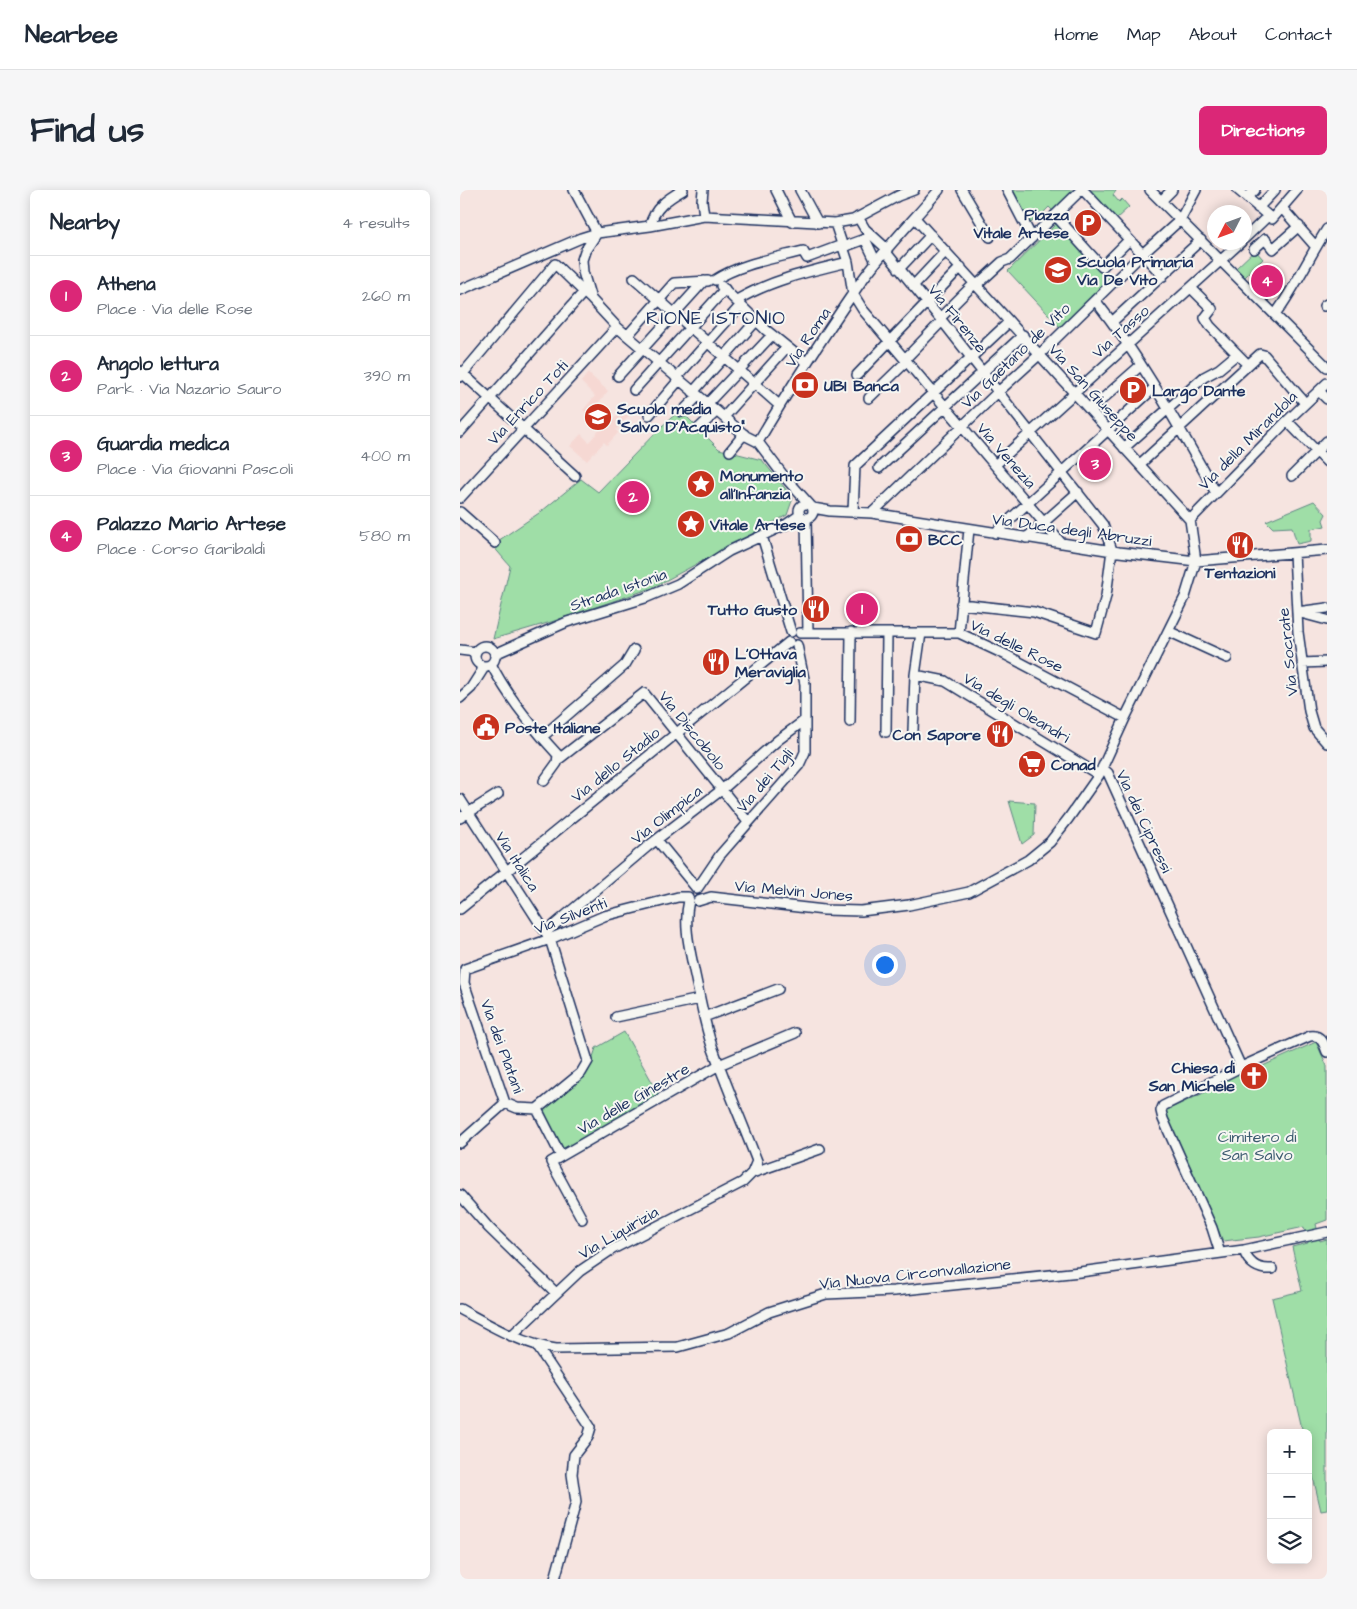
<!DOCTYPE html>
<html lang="en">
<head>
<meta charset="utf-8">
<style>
	:root { --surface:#fff; --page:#f6f6f7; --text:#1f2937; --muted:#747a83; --line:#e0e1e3; --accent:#db2777 }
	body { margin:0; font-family:"Architects Daughter",sans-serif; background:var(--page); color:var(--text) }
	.controls { position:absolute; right:15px; bottom:15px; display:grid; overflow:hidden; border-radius:8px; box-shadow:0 2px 12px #0003 }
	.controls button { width:45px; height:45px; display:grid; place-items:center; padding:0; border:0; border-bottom:1px solid var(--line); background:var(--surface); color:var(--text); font:25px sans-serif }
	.compass { position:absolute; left:747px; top:15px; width:45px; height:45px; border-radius:50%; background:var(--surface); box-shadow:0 2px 12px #0003; rotate:228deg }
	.you { position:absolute; left:424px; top:774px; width:18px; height:18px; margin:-12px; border:4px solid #fff; border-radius:50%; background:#1a73e8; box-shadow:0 0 0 8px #1a73e833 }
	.badge { display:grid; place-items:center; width:32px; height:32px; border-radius:50%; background:var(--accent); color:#fff; font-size:16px; font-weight:700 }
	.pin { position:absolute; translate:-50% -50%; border:2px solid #fff; box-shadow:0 1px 5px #0006 }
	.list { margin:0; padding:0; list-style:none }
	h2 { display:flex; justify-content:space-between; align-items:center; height:65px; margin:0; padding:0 20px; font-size:21px }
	h2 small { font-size:16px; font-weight:400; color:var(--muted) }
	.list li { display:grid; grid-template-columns:32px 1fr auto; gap:15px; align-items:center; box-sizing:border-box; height:80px; padding:0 20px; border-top:1px solid var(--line) }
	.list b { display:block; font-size:19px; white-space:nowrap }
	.list p { margin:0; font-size:16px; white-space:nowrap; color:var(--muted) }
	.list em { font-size:16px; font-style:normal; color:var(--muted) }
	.icon { flex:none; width:28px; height:28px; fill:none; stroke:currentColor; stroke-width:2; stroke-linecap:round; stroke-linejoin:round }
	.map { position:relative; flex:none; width:867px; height:1389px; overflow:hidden; border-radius:8px }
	header { display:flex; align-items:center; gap:30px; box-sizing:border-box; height:70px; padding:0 25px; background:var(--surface); border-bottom:1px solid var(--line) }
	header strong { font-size:24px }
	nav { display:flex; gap:28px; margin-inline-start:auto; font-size:18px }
	.intro { display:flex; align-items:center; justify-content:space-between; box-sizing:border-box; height:120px; padding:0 30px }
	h1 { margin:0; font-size:35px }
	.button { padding:12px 22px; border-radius:8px; background:var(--accent); color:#fff; font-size:18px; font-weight:700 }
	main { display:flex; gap:30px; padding:0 30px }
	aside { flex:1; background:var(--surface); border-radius:8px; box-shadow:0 2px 12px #0003 }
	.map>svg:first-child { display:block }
	.built { fill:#f6d8d3 }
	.green { fill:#9fdea7; stroke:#5d8682 }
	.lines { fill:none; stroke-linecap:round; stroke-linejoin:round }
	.minor-casing { stroke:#1b2f5e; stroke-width:12 }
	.minor { stroke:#f6f6f2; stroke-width:9 }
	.labels { text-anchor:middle; stroke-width:4; stroke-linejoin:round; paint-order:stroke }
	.poi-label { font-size:16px; font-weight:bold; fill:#1b2f5e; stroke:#f6f6f2; text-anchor:start }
	.street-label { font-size:16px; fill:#1b2f5e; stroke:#f6f6f2 }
	.park-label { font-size:16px; fill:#3c5b70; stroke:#f6f6f2 }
	.quarter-label { font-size:19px; letter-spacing:1px; fill:#1b2f5e; stroke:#f6f6f2 }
</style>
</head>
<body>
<header>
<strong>Nearbee</strong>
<nav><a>Home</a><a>Map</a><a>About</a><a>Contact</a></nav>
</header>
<div class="intro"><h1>Find us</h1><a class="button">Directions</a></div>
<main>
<aside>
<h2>Nearby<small>4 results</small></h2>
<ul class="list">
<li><span class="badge">1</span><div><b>Athena</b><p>Place · Via delle Rose</p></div><em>260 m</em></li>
<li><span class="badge">2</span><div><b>Angolo lettura</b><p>Park · Via Nazario Sauro</p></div><em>390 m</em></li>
<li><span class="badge">3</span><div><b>Guardia medica</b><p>Place · Via Giovanni Pascoli</p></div><em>400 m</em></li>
<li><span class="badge">4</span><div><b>Palazzo Mario Artese</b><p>Place · Corso Garibaldi</p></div><em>580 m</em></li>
</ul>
</aside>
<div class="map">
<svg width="867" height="1389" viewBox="0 0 867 1389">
	<rect width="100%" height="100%" fill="#f6e4e0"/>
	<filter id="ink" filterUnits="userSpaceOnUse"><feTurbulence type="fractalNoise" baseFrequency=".02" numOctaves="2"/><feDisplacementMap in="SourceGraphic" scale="10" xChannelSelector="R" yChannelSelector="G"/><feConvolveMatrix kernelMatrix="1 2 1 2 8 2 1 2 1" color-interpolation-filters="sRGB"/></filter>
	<g filter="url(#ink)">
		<!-- built -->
		<path class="built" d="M128,183L148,201L135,217L151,232L167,215L173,221L156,240L158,243L147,255L144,252L127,271L110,256L121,244L129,252L142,237L123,220L135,206L121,192Z"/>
		<!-- green -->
		<path class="green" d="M551,0H618L594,22L589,17L584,22L588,28L585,31L579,23L568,37Z
			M629,0H655L656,1L653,5L659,12L662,9L669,17L656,29Z
			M598,32L651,90L601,138L548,81Z
			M795,60L803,69L785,87L776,78Z
			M220,220L259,259L302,270L333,308L327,325L192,398L91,432L33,449L50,376L32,355L82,321L121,289L138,302L201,237Z
			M854,311L866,324L863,330L865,336L851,339V351L837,354L832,337L813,338L806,331Z
			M549,611L575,613L574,645L562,654Z
			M164,842L200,906L103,960L81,920L128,882L136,858Z
			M856,852L867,876V1030L856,1034L860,1051L867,1049V1320L861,1321L848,1265V1243H843L812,1108L842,1101L832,1057L848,1053L844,1037L799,1047L763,1051L705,921L765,893L762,887L793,873L796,879Z"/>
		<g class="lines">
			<defs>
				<path id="minor" d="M114,0L137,43L125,61L122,70L123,82L131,109L157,137L286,246L298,252L323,285L350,315
					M243,0L242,11L244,26
					M316,0L332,32
					M340,0L358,33
					M502,0L530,47
					M547,0L572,48
					M623,0L703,86
					M690,0L867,177
					M778,0L812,29L837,0
					M787,8L795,0
					M701,11L712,0
					M798,18L815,0
					M822,18L856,57
					M595,25L642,77L669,50
					M398,27L405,39L427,59
					M455,28L730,330
					M375,33L388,72L393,104L403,120L601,353
					M190,36C194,18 207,9 223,0
					M784,49L808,26
					M383,57L405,49L416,72
					M794,59L805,49L813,59L839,36
					M425,61L487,137L643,335L652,360L646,406L636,443L574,422L501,414
					M439,79L471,45
					M174,88L319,215
					M255,90C279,74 316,68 343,61L347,68L382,55
					M517,95L542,72L550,69L621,0
					M261,96L306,140L347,173
					M453,96L486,61
					M731,98L752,119L745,128L750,136L788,175
					M0,100L121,48L137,43L190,36L244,26L375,33L393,30L438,6L454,0
					M277,110C311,90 350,81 388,72
					M635,110C682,169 719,237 756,303
					M864,116L867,114
					M815,125C835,98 849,67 867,39
					M480,128L515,93
					M652,132L741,50
					M168,145L214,93L248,91
					M445,169L482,131
					M0,181L115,286
					M397,185L501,77
					M158,186L244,91
					M0,187L95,74L130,108
					M216,188L281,115
					M174,200L265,99
					M859,201L867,209
					M233,202L297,130
					M409,208L447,171
					M247,214L312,145
					M630,220L680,176
					M222,222L238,206
					M189,225L219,190
					M264,227L327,157
					M827,231L867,272
					M239,238L257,221
					M0,242L123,103
					M298,252C329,199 363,147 398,96C422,61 452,32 479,0
					M664,258L744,187L759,179L777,164
					M270,261L284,244
					M680,274L800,164L804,165L845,213
					M535,275L781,52
					M419,278L563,145
					M832,286L867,251
					M0,308L157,137
					M339 321a7 7 0 1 1 14 0a7 7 0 1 1-14 0Z
					M353,318L370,321L412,323L659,362L736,371L867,360
					M0,322L35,353
					M393,322L395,276L549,132
					M412,323L538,202L580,164L677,69L720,30L736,0
					M346,328L348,443
					M730,330L827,231L867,193
					M535,343L694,198
					M302,346L331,442
					M566,348L618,302
					M834,363L838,442L849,521L854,538L867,553
					M867,430L837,422L867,418
					M708,441L767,468
					M340,443H499L546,465L665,528
					M461,443L455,485L485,491L639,585
					M499,443L509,339
					M15 466a10 10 0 1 1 20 0a10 10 0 1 1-20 0Z
					M0,460L16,462
					M35,464L107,432L185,408L218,394L269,361L327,334L340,325
					M842,473L867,472
					M31,474C48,507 73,538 98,565L97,573L84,591
					M0,508L11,498L25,476
					M390,532L391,442
					M453,541L455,485
					M426,542L427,443
					M82,547L165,475L174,460
					M99,569L184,503L288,632
					M642,578L648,583L781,877
					M0,609L90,749L128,871L121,883L77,919
					M0,628L38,604
					M197,650L237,699L260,665L339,575L345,562V494L337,455
					M238,711L251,707L364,720L401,721L449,715L509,702L568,670L590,652L608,629L639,585L665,528L725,407L736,371L730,330
					M0,719L329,452
					M86,742L187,657L264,598L318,550L345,530
					M156,827L240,809
					M244,827L318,799
					M77,919L57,918L45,913L4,793L5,779L90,749L144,726L218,707H228
					M77,919L101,966
					M0,953L45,913
					M292,983L360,959
					M0,1005L29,1038L96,1103
					M122,1029L91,972L259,875L335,843
					M784,1060C788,1074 799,1080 812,1079
					M760,1063L752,1038L703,929L701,921L703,916L781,877L850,846C861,844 864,854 867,862
					M0,1119C31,1136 61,1154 96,1159L218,1157L269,1143L309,1122L366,1104L434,1101L620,1082L784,1060L867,1042
					M51,1146L120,1081L151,1060L283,992L292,983L297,971C282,932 265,893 251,853C244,831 240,808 235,785C230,760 223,736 229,710
					M77,1156L131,1237L128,1247L114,1265L112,1284L116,1312L95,1389"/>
			</defs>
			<!-- minor casing -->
			<use href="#minor" class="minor-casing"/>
			<!-- minor -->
			<use href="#minor" class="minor"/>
		</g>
	</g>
	<!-- icons -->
	<defs>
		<symbol id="parking-disc" viewBox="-11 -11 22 22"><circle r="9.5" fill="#c8321e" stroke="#f6f6f2"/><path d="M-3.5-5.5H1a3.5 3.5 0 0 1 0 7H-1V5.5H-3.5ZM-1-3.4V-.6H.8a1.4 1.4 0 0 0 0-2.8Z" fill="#fff"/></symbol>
		<symbol id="school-disc" viewBox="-11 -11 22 22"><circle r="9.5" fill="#c8321e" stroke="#f6f6f2"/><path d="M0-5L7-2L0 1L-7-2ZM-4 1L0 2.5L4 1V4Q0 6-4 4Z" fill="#fff"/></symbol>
		<symbol id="bank-disc" viewBox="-11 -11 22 22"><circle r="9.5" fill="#c8321e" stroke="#f6f6f2"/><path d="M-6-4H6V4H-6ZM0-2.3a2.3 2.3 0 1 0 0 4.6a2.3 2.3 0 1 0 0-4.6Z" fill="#fff"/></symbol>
		<symbol id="sight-disc" viewBox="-11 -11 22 22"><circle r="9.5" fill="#c8321e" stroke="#f6f6f2"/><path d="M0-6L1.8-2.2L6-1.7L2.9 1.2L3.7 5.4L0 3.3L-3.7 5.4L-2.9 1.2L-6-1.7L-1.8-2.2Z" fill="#fff"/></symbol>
		<symbol id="restaurant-disc" viewBox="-11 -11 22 22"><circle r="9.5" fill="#c8321e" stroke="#f6f6f2"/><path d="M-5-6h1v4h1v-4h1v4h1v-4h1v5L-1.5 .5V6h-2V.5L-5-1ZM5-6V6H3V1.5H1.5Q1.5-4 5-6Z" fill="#fff"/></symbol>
		<symbol id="civic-disc" viewBox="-11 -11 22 22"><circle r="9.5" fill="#c8321e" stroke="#f6f6f2"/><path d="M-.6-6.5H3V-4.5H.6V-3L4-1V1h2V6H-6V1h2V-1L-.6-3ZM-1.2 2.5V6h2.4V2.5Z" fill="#fff"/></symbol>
		<symbol id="supermarket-disc" viewBox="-11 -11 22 22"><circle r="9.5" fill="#c8321e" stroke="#f6f6f2"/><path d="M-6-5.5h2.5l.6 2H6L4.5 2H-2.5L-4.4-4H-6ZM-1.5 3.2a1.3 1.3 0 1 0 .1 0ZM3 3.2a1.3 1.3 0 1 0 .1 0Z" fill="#fff"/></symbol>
		<symbol id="church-disc" viewBox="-11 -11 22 22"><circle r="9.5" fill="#c8321e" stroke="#f6f6f2"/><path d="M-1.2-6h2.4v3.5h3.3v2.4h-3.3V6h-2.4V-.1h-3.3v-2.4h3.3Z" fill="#fff"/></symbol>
	</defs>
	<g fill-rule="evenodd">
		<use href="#parking-disc" x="612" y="17" width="32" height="32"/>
		<use href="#school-disc" x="582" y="64" width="32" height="32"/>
		<use href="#bank-disc" x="329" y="179" width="32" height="32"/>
		<use href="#parking-disc" x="657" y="184" width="32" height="32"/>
		<use href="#school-disc" x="122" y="211" width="32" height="32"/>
		<use href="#sight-disc" x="225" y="278" width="32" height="32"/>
		<use href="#sight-disc" x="215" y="318" width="32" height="32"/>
		<use href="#bank-disc" x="433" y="333" width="32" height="32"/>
		<use href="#restaurant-disc" x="764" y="339" width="32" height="32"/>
		<use href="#restaurant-disc" x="340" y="403" width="32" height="32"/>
		<use href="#restaurant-disc" x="240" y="456" width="32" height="32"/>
		<use href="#civic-disc" x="10" y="521" width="32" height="32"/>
		<use href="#restaurant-disc" x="524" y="528" width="32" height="32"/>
		<use href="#supermarket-disc" x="556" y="558" width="32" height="32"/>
		<use href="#church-disc" x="778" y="870" width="32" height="32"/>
	</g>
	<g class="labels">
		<!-- poi labels -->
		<g class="poi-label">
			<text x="609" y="30" text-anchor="end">Piazza<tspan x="609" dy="18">Vitale Artese</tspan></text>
			<text x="617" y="77">Scuola Primaria<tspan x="617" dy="18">Via De Vito</tspan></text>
			<text x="364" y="201">UBI Banca</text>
			<text x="692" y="206">Largo Dante</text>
			<text x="157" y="224">Scuola media<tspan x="157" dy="18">"Salvo D'Acquisto"</tspan></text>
			<text x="260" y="291">Monumento<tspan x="260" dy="18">all'Infanzia</tspan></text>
			<text x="250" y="340">Vitale Artese</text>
			<text x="468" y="355">BCC</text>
			<text x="780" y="388" text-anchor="middle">Tentazioni</text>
			<text x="337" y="425" text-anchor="end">Tutto Gusto</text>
			<text x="275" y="469">L'Ottava<tspan x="275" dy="18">Meraviglia</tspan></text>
			<text x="45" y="543">Poste Italiane</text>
			<text x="521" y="550" text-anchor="end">Con Sapore</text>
			<text x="591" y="580">Conad</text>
			<text x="775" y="883" text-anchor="end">Chiesa di<tspan x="775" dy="18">San Michele</tspan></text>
		</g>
		<!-- street labels -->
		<g class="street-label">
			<text transform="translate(498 128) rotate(51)" y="6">Via Firenze</text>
			<text transform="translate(660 141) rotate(-42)" y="6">Via Tasso</text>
			<text transform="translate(347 147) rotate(-56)" y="6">Via Roma</text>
			<text transform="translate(555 165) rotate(-44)" y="6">Via Gaetano de Vito</text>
			<text transform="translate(634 202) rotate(48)" y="6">Via San Giuseppe</text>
			<text transform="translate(67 212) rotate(-47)" y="6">Via Enrico Toti</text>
			<text transform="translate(787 250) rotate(-45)" y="6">Via della Mirandola</text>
			<text transform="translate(547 265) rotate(49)" y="6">Via Venezia</text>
			<text transform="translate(612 339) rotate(8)" y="6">Via Duca degli Abruzzi</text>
			<text transform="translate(158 399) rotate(-19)" y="6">Strada Istonia</text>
			<text transform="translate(557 455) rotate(26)" y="6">Via delle Rose</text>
			<text transform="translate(827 462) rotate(-96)" y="6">Via Socrate</text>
			<text transform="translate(557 517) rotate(31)" y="6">Via degli Oleandri</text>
			<text transform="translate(233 540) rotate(51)" y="6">Via Discobolo</text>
			<text transform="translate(155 574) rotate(-39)" y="6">Via dello Stadio</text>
			<text transform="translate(304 590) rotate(-50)" y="6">Via dei Tigli</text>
			<text transform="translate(206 624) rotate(-38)" y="6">Via Olimpica</text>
			<text transform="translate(685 631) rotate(65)" y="6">Via dei Cipressi</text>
			<text transform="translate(58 671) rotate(57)" y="6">Via Italica</text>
			<text transform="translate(334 700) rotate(5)" y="6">Via Melvin Jones</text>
			<text transform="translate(110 725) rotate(-21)" y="6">Via Silventi</text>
			<text transform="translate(43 856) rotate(70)" y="6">Via dei Platani</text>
			<text transform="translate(173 908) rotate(-30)" y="6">Via delle Ginestre</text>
			<text transform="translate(158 1042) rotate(-30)" y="6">Via Liquirizia</text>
			<text transform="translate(455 1083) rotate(-6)" y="6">Via Nuova Circonvallazione</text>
		</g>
		<!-- park labels -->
		<g class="park-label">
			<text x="797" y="952">Cimitero di<tspan x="797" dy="18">San Salvo</tspan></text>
		</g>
		<!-- quarter labels -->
		<g class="quarter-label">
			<text x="256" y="134">RIONE ISTONIO</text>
		</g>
	</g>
</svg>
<div class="controls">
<button>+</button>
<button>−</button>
<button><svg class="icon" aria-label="layers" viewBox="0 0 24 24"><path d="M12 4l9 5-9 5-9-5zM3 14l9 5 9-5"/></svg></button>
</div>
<svg class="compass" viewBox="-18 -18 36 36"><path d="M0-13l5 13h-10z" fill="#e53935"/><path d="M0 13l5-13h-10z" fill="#747a83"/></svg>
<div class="you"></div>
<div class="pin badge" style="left:402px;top:419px">1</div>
<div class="pin badge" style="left:173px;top:307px">2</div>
<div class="pin badge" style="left:635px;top:274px">3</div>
<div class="pin badge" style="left:807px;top:91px">4</div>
</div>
</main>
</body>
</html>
